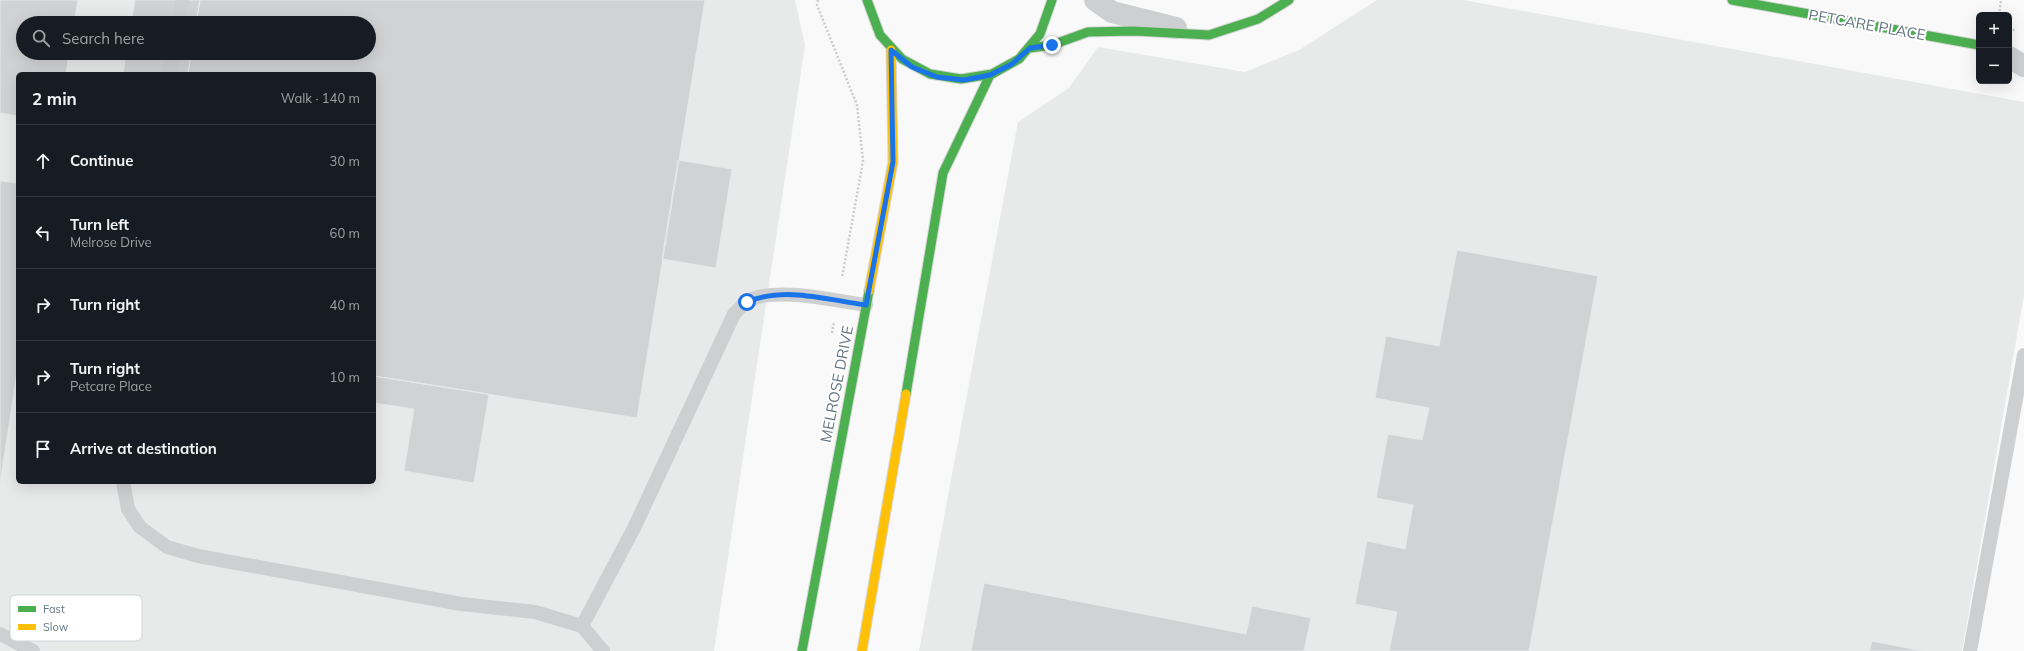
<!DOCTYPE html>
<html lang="en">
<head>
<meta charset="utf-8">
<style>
	:root { --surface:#171b24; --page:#242831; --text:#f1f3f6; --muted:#9ea1a6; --line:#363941 }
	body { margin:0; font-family:Mulish,sans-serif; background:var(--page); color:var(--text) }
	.controls { position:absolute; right:12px; top:12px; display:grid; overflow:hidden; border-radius:6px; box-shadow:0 4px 16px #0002 }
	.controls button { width:36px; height:36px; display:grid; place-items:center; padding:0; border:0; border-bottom:1px solid var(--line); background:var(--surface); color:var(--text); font:20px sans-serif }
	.stop { position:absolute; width:12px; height:12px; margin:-9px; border:3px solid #1a73e8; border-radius:50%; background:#fff }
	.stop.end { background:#1a73e8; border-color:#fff; box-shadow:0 1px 4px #0008 }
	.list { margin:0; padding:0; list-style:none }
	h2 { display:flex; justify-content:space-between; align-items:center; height:52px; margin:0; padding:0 16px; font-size:17px }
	h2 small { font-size:13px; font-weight:400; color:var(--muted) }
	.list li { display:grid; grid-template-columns:26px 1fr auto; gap:12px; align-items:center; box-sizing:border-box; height:72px; padding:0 16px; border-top:1px solid var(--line) }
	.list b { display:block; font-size:15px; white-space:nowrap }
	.list p { margin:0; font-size:13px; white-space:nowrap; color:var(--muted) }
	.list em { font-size:13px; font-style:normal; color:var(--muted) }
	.icon { flex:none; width:22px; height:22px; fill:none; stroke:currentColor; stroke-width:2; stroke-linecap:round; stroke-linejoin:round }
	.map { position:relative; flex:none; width:2024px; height:651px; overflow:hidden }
	.search { position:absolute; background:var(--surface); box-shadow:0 4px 16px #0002; left:16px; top:16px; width:360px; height:44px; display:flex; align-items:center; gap:10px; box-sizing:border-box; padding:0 14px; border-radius:22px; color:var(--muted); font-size:15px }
	.panel { position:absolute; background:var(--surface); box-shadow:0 4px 16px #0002; left:16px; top:72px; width:360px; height:412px; border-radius:6px }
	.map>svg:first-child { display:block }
	.built { fill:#e8e9e9; fill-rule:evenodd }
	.building { fill:#d0d2d3; stroke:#e8e8e8 }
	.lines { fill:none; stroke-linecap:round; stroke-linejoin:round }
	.fast-casing { stroke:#d5d6d7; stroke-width:11 }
	.slow-casing { stroke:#d5d6d7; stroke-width:11 }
	.path { stroke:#cbcccd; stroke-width:2.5; stroke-dasharray:2 2; stroke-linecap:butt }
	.lane { stroke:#cecfd0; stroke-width:14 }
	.street { stroke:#cecfd0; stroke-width:22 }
	.fast { stroke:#4caf50; stroke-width:9 }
	.slow { stroke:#ffc107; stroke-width:9 }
	.route { stroke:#1a73e8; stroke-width:5 }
	.labels { text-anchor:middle; stroke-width:4; stroke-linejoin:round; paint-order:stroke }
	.street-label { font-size:15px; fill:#657683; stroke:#fff }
	.key { fill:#fff; stroke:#d1d6da; stroke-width:1 }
	.key-label { font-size:11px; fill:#657683 }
</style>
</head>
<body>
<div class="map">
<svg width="2024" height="651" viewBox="0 0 2024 651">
	<rect width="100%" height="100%" fill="#f9f9f9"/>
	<!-- built -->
	<path class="built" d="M0,0H795L805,45L714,651H0ZM23,23H369V53H23ZM18,74H374V482H18Z
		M1377,0H1463L2024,102V295L1962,651H919L1018,122L1069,88L1098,47L1245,72L1299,50Z"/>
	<!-- building -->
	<path class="building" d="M0,0H78L74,23H23V53H69L66,74H18V116L0,113Z
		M135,0H200L196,23H131Z
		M200,0H705L637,418L374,376V74H188L191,53H369V23H196Z
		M126,53H191L188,74H123Z
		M678,160L732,169L716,268L662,259Z
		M0,181L18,183V365L0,485Z
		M1457,250L1598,276L1529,651H1389L1397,612L1355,604L1367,541L1405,549L1413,505L1376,498L1388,434L1422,440L1429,408L1375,398L1386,336L1439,346Z
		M374,376L489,394L474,483L404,471L414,409L374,403Z
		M984,583L1246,634L1252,606L1311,618L1304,651H971Z
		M1872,641L1923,651H1869Z"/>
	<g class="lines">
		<defs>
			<path id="fast" d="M867,0L880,35L902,59L930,74L961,79L992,74L1019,59L1040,34L1052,0
				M1732,0L1979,45
				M1030,48L1052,45L1088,32L1134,31L1209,35L1258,19L1289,0
				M906,394L943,173L990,75
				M802,651L869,291"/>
			<path id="slow" d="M869,291L893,162L891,50
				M862,651L906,394"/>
		</defs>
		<!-- fast casing -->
		<use href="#fast" class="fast-casing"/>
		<!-- slow casing -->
		<use href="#slow" class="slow-casing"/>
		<!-- path -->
		<path class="path" d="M818,0L817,5L857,105L863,161L842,278
			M1999,15L2001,0
			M2009,28L2016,31
			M832,333L834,322"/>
		<!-- lane -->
		<path class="lane" d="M178,23L182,0
			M169,74L173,53
			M123,482L128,509L140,527L167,547L198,556L461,604L535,612L582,626L603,651
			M582,626L634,528L734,314C738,310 743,304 748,301C774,286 836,301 866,305
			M0,634L33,651
			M1970,651L2024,355"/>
		<!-- street -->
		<path class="street" d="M1095,0L1112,12L1176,28
			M2009,57L2024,66"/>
		<!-- fast -->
		<use href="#fast" class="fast"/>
		<!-- slow -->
		<use href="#slow" class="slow"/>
	</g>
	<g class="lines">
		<!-- route -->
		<path class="route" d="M747,302C784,286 828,300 866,305L893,162L891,50L912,67L937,77L964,80L990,75L1012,64L1030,48L1052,45"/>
	</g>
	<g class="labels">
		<!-- street labels -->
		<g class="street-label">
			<text transform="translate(1867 25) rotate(10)" y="5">PETCARE PLACE</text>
			<text transform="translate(837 384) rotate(-79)" y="5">MELROSE DRIVE</text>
		</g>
	</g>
	<!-- legend -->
	<rect x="10" y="595" width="132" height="46" rx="6" class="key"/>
	<rect x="18" y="606" width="18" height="6" fill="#4caf50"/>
	<rect x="18" y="624" width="18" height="6" fill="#ffc107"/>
	<g class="key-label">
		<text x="43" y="613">Fast</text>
		<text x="43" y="631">Slow</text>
	</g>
</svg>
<div class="controls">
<button>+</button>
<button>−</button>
</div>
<div class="stop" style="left:747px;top:302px"></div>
<div class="stop end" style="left:1052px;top:45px"></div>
<div class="search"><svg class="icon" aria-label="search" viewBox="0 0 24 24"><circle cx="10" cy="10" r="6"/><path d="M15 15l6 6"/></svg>Search here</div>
<section class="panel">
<h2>2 min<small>Walk · 140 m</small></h2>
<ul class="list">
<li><svg class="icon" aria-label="ahead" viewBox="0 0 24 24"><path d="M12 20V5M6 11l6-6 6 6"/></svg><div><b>Continue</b></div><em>30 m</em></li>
<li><svg class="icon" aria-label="left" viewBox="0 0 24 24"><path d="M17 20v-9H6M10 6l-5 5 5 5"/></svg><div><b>Turn left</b><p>Melrose Drive</p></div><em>60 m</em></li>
<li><svg class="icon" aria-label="right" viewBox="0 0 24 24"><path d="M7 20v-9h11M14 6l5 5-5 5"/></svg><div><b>Turn right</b></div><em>40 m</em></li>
<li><svg class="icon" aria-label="right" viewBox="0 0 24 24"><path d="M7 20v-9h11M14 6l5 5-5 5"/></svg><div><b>Turn right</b><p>Petcare Place</p></div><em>10 m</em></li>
<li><svg class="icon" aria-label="arrive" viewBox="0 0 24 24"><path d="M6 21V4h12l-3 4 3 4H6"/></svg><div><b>Arrive at destination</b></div></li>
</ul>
</section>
</div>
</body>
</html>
